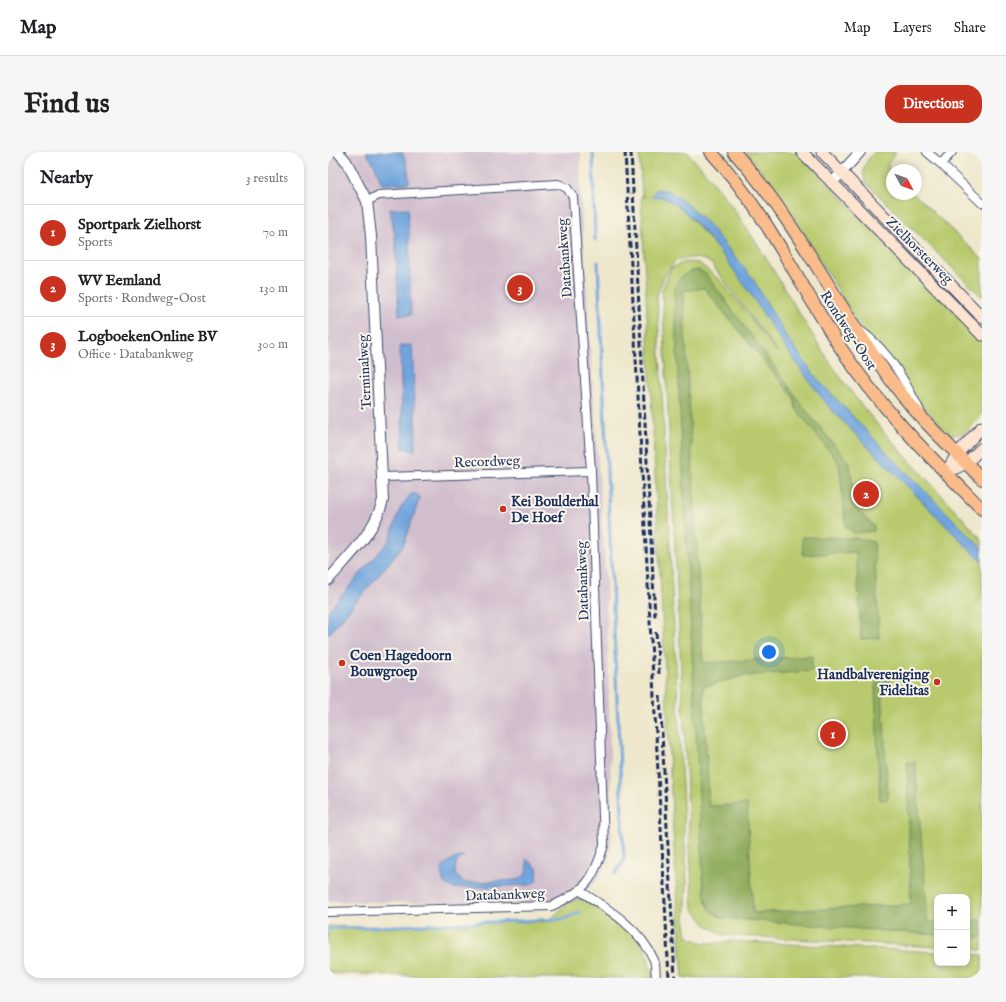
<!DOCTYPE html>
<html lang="en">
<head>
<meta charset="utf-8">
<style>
	:root { --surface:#fff; --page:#f6f6f6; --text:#202124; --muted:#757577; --line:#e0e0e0; --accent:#c8321e }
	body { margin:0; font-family:"IM FELL English",serif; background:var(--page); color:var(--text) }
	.controls { position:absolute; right:12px; bottom:12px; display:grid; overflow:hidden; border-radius:8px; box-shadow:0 2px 6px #0003 }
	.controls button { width:36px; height:36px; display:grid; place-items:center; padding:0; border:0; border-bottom:1px solid var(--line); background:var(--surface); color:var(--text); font:20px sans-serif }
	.compass { position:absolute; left:558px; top:12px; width:36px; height:36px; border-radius:50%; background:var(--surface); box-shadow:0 2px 6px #0003; rotate:131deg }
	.you { position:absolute; left:441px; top:500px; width:14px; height:14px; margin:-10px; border:3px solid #fff; border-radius:50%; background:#1a73e8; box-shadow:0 0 0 6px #1a73e833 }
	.badge { display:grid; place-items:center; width:26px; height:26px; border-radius:50%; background:var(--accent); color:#fff; font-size:13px; font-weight:700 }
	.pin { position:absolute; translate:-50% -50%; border:2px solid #fff; box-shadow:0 1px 4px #0006 }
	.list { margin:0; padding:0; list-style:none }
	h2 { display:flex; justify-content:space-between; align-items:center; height:52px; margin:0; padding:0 16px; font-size:17px }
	h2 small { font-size:13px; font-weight:400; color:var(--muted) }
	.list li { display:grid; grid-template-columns:26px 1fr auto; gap:12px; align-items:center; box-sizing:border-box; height:56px; padding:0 16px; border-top:1px solid var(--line) }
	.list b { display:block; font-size:15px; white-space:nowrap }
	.list p { margin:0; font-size:13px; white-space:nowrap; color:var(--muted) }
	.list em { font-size:13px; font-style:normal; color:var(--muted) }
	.map { position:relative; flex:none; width:654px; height:826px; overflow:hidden; border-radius:16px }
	header { display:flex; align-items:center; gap:24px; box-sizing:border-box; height:56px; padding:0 20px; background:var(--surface); border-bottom:1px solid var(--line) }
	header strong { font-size:19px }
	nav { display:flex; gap:22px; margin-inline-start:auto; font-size:14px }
	.intro { display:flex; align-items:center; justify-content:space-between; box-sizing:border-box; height:96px; padding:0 24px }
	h1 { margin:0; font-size:28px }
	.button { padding:10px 18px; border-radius:16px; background:var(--accent); color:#fff; font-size:14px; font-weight:700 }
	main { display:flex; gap:24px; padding:0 24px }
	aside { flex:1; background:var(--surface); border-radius:16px; box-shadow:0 2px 6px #0003 }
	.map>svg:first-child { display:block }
	.industrial { fill:#d0bdcd }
	.green { fill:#b8ca6d; stroke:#6a7c66 }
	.forest { fill:#92ae60; stroke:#566e5f }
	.water { fill:#70a4dd; stroke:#466a9e }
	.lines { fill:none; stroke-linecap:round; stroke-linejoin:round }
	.stream { stroke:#70a4dd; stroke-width:3 }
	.minor-casing { stroke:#3b4b6e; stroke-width:10 }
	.tertiary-casing { stroke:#3b4b6e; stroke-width:12 }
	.secondary-casing { stroke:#3b4b6e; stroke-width:13 }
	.primary-casing { stroke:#3b4b6e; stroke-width:14 }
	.minor { stroke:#fff; stroke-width:8 }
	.tertiary { stroke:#fff; stroke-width:10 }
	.secondary { stroke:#fde4d0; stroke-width:11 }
	.primary { stroke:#f9bc8a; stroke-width:12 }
	.rail { stroke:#1b2f5e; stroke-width:3; stroke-dasharray:6 3; stroke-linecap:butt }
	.poi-dot { fill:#c8321e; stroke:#fbf7ec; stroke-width:1.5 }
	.labels { text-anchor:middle; stroke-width:4; stroke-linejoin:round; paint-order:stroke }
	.street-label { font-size:14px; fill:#1b2f5e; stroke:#fbf7ec }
	.poi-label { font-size:14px; font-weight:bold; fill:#1b2f5e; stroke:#fbf7ec; text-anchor:start }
</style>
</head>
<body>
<header>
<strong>Map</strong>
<nav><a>Map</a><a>Layers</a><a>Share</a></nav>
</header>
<div class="intro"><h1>Find us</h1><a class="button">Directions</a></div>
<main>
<aside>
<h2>Nearby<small>3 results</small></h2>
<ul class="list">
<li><span class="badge">1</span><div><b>Sportpark Zielhorst</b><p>Sports</p></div><em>70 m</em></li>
<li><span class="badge">2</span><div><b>WV Eemland</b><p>Sports · Rondweg-Oost</p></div><em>130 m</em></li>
<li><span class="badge">3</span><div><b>LogboekenOnline BV</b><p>Office · Databankweg</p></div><em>300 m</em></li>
</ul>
</aside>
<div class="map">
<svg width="654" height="826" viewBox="0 0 654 826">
	<rect width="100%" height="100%" fill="#fbf7ec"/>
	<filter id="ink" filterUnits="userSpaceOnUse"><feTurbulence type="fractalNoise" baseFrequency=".025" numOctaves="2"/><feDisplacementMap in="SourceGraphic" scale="8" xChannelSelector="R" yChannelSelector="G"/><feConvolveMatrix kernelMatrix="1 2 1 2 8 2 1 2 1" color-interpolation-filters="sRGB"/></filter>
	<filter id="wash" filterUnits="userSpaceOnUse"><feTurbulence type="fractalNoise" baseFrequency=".012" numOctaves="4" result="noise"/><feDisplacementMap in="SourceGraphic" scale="16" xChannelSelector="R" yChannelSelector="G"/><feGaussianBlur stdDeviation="0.9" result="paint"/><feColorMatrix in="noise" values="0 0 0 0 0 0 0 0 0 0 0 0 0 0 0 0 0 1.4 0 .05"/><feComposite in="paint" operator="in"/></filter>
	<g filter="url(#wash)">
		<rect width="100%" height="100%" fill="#eee7cc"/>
		<!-- industrial -->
		<path class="industrial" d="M0,0H253L252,40L278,431L284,683L280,709L268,729L241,753L0,749Z"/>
		<!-- green -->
		<path class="green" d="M311,0H359C423,67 458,147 510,222C552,282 606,332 654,388V396L569,311L491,229L357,50L330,44L339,46L358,61L387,94L414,127L502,256L654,410V798L639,797V745H609V795L395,783L377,772L365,756L334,138L343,116L357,110L371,111L393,129L450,201L382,110C369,104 358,105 346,110L336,125L329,143L359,732L357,771L359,784C374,793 385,792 402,789L609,800V811H639V802L654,803V826H355L346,698L313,44L317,45L314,43Z
			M418,0H469L654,188V263L638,281L623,283L616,277L569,228L528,168L466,65L442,30Z
			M546,0H568L560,12V17L564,21V42H586L654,107V145L537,30C533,17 537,10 546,0Z
			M250,747H259L300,776L318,799L325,826H167L0,821V774L42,775L221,769L238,752Z"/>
		<!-- forest -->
		<path class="forest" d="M370,118L377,121L481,262L522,312L527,356L546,374V379L527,381L518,375L511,311L468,257L466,246L376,136L355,139L375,511L484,504V519L415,524L375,535L381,654L419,652L425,761L583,752L579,610H587L600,770H609V783L394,766C375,757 377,745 375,726L346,138C350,125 357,120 370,118Z
			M474,385L528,386L546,390L551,486L533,487L528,400L475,403Z
			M562,527L563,534L554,535L560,647L552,648L547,535L550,529Z
			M639,768H654V785H639Z"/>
		<!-- water -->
		<path class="water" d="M38,0H74L79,12L81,31L54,32L47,14Z
			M329,37L341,39L357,50L381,73L425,127L459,186L491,229L569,311L654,396V410L502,256C483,233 466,208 449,183C427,149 368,53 330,44L327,46L323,44Z
			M80,56L83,163H71L67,83L62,57Z
			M84,193L88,285L87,299L75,296L72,194Z
			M83,342H88L92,345L75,394L0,483V459L61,389L72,357Z
			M136,704L128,711L127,722L136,731L189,728C199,724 201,717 198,707L209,716C210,724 210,730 202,733L124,736L116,731C109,714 120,707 136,704Z"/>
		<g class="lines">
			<!-- stream -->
			<path class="stream" d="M265,0L267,88
				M270,110L296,708L287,722
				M0,777L236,767L252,760"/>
		</g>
	</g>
	<g filter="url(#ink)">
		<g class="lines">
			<defs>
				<path id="minor" d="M599,0L613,12
					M624,0L613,12L654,51
					M533,179C560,198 578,230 592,259
					M55,325L263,319
					M252,739C280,757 312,776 326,808C328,813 327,820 328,826
					M0,760L224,754C258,738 265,729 276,693L263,319L245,45L239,36L230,32L51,43L39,49"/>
				<path id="tertiary" d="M504,31L532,0
					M0,428C21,404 47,380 55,348L43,84L39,49L18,9L10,0"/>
				<path id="secondary" d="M474,0L654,183
					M494,0L654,165
					M618,321L629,302L654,275
					M618,321L638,311L654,296"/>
				<path id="primary" d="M383,0C437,58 470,130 512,195C552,256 603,306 654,357
					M406,0C467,67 507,151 560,224C586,262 622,294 654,327"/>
			</defs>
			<!-- minor casing -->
			<use href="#minor" class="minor-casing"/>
			<!-- tertiary casing -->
			<use href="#tertiary" class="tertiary-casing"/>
			<!-- secondary casing -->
			<use href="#secondary" class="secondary-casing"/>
			<!-- primary casing -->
			<use href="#primary" class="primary-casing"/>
			<!-- minor -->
			<use href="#minor" class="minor"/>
			<!-- tertiary -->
			<use href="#tertiary" class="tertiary"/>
			<!-- secondary -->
			<use href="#secondary" class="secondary"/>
			<!-- primary -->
			<use href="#primary" class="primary"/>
			<!-- rail -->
			<path class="rail" d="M297,0L341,826
				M303,0L327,465
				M328,480L331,522
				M332,544L347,826"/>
		</g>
	</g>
	<!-- markers -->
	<g class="poi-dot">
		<circle cx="175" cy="357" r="4"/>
		<circle cx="14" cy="511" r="4"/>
		<circle cx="609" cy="530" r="4"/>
	</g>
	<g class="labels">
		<!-- street labels -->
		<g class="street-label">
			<text transform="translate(592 98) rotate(45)" y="5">Zielhorsterweg</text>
			<text transform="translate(236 106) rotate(-94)" y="5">Databankweg</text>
			<text transform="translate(521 178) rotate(57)" y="5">Rondweg-Oost</text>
			<text transform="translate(36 220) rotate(-93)" y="5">Terminalweg</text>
			<text transform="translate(159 309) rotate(-2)" y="5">Recordweg</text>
			<text transform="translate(254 429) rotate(-92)" y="5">Databankweg</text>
			<text transform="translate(177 742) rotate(-2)" y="5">Databankweg</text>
		</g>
		<!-- poi labels -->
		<g class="poi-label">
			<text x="183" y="354">Kei Boulderhal<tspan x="183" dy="16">De Hoef</tspan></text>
			<text x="22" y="508">Coen Hagedoorn<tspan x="22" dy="16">Bouwgroep</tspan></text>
			<text x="601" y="527" text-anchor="end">Handbalvereniging<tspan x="601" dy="16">Fidelitas</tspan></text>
		</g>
	</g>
</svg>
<div class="controls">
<button>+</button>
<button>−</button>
</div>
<svg class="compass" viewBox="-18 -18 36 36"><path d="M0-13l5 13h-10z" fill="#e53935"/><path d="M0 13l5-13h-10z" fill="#757577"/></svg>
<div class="you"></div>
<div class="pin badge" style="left:505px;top:582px">1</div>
<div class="pin badge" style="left:538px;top:342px">2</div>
<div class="pin badge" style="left:192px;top:136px">3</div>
</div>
</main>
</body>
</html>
